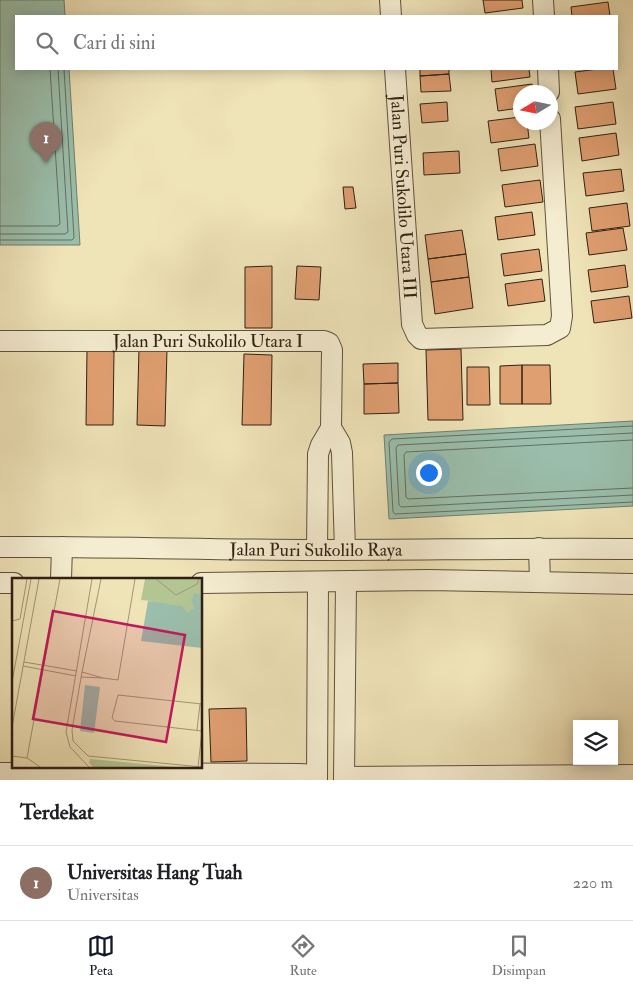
<!DOCTYPE html>
<html lang="id">
<head>
<meta charset="utf-8">
<style>
	:root { --surface:#fff; --page:#f2f2f2; --text:#202124; --muted:#757577; --line:#e0e0e0; --accent:#111827 }
	body { margin:0; font-family:"IM FELL Double Pica",serif; background:var(--page); color:var(--text) }
	.controls { position:absolute; right:15px; bottom:15px; display:grid; overflow:hidden; border-radius:0px; box-shadow:0 2px 12px #0003 }
	.controls button { width:45px; height:45px; display:grid; place-items:center; padding:0; border:0; border-bottom:1px solid var(--line); background:var(--surface); color:var(--text); font:25px sans-serif }
	.compass { position:absolute; left:513px; top:85px; width:45px; height:45px; border-radius:50%; background:var(--surface); box-shadow:0 2px 12px #0003; rotate:260deg }
	.you { position:absolute; left:428px; top:472px; width:18px; height:18px; margin:-12px; border:4px solid #fff; border-radius:50%; background:#1a73e8; box-shadow:0 0 0 8px #1a73e833 }
	.badge { display:grid; place-items:center; width:32px; height:32px; border-radius:50%; background:var(--accent); color:#fff; font-size:16px; font-weight:700 }
	.pin { position:absolute; translate:-50% -41px; filter:drop-shadow(0 1px 2px #0008) }
	.pin::after { content:''; position:absolute; top:26px; width:18px; height:15px; background:inherit; clip-path:polygon(0 0,100% 0,50% 100%) }
	.list { margin:0; padding:0; list-style:none }
	h2 { display:flex; justify-content:space-between; align-items:center; height:65px; margin:0; padding:0 20px; font-size:21px }
	h2 small { font-size:16px; font-weight:400; color:var(--muted) }
	.list li { display:grid; grid-template-columns:32px 1fr auto; gap:15px; align-items:center; box-sizing:border-box; height:75px; padding:0 20px; border-top:1px solid var(--line) }
	.list b { display:block; font-size:19px; white-space:nowrap }
	.list p { margin:0; font-size:16px; white-space:nowrap; color:var(--muted) }
	.list em { font-size:16px; font-style:normal; color:var(--muted) }
	.icon { flex:none; width:28px; height:28px; fill:none; stroke:currentColor; stroke-width:2; stroke-linecap:round; stroke-linejoin:round }
	.map { position:relative; flex:none; width:633px; height:780px; overflow:hidden }
	.search { position:absolute; background:var(--surface); box-shadow:0 2px 12px #0003; left:15px; right:15px; top:15px; height:55px; display:flex; align-items:center; gap:12px; box-sizing:border-box; padding:0 18px; border-radius:0px; color:var(--muted); font-size:19px }
	.sheet { height:140px; background:var(--surface) }
	nav { display:flex; justify-content:space-around; align-items:center; box-sizing:border-box; height:70px; border-top:1px solid var(--line); background:var(--surface); font-size:14px; color:var(--muted) }
	nav a { display:grid; justify-items:center; gap:2px }
	nav .on { color:var(--accent) }
	.map>svg:first-child { display:block }
	.water { fill:#9abeab; stroke:#707f6f }
	.lines { fill:none; stroke-linecap:round; stroke-linejoin:round }
	.shore { stroke:#656f60; stroke-width:1 }
	.building { fill:#e09f71; stroke:#302014 }
	.minor-casing { stroke:#60513d; stroke-width:22 }
	.minor { stroke:#f5edd1; stroke-width:20 }
	.labels { text-anchor:middle; stroke-width:4; stroke-linejoin:round; paint-order:stroke }
	.street-label { font-size:18px; fill:#302014; stroke:#f5edd1 }
	.inset-road { fill:none; stroke:#a39576; stroke-width:1 }
	.view { fill:#c2185b; fill-opacity:0.15; stroke:#c2185b; stroke-width:2.5 }
	.inset-edge { fill:none; stroke:#302014; stroke-width:2.5 }
</style>
</head>
<body>
<div class="map">
<svg width="633" height="780" viewBox="0 0 633 780">
	<rect width="100%" height="100%" fill="#efe3b8"/>
	<filter id="stains"><feTurbulence type="fractalNoise" baseFrequency=".004" numOctaves="4"/><feColorMatrix values="0 0 0 0 .2 0 0 0 0 .09 0 0 0 0 .02 0 0 0 .5 -.17"/></filter>
	<radialGradient id="worn" r=".72"><stop offset=".6" stop-color="#630" stop-opacity="0"/><stop offset="1" stop-color="#630" stop-opacity=".3"/></radialGradient>
	<!-- water -->
	<path class="water" d="M0,0H64L65,16H16V69H69L80,245H0Z
		M633,421V506L389,519L384,435Z"/>
	<g class="lines">
		<!-- shore -->
		<path class="shore" d="M0,226H57L60,224L50,69
			M0,234H65L68,232L58,69
			M0,240H72L74,238L64,69
			M633,426L392,439L389,442L393,512L395,514L633,502
			M633,433L398,445L396,448L399,505L401,507L633,495
			M633,440L406,452L404,455L406,497L408,499L633,488"/>
	</g>
	<!-- building -->
	<path class="building" d="M483,0H522L523,8L485,13Z
		M608,2L610,16H572L571,7Z
		M420,69H449V74L420,76Z
		M491,69H529L530,77L492,82Z
		M598,69H613L616,89L578,94L575,72Z
		M449,74L451,91L421,92L420,76Z
		M532,84L534,92H520V108L498,111L495,89Z
		M447,102L448,121L422,123L420,104Z
		M613,102L616,124L578,129L575,107Z
		M520,117V122H527L529,138L491,143L488,121Z
		M616,133L619,155L582,161L579,138Z
		M535,144L538,166L501,171L498,149Z
		M459,151L460,173L424,175L423,153Z
		M621,169L624,191L586,196L583,173Z
		M540,180L543,202L505,207L502,185Z
		M343,187H353L356,208L345,209Z
		M627,203L630,226L592,231L589,208Z
		M532,212L535,235L498,240L495,217Z
		M623,228L627,250L589,255L586,233Z
		M462,230L466,254L428,259L425,235Z
		M539,249L542,271L504,276L501,254Z
		M466,254L469,277L431,282L428,259Z
		M625,265L628,287L591,292L588,270Z
		M272,266V328H245V267Z
		M297,266L321,267L319,300L295,299Z
		M469,277L473,308L435,314L431,282Z
		M542,279L545,301L508,306L505,284Z
		M629,296L632,318L594,323L591,301Z
		M139,348L167,349L165,426L137,425Z
		M461,349L463,420H428L426,350Z
		M87,350L114,351L113,425H86Z
		M244,354L272,355L271,425H242Z
		M398,363V383L364,384L363,364Z
		M522,365V404H500V366Z
		M522,365H550L551,404H522Z
		M467,367H489L490,405H467Z
		M398,383L399,413L364,414V384Z
		M246,708L247,761L211,762L209,709Z"/>
	<g class="lines">
		<defs>
			<g id="minor">
				<path d="M390,0L391,16"/>
				<path d="M543,0L544,16"/>
				<path id="s1" d="M395,69L412,324L417,335L421,339L547,335L560,328L562,316L550,119"/>
				<path d="M548,69L549,92"/>
				<path id="s2" d="M0,341H324L329,343L332,350L331,428"/>
				<path id="s3" d="M0,547C106,546 212,550 318,550C423,550 528,548 633,549"/>
				<path d="M539,548L540,582"/>
				<path d="M317,550L318,454L321,445L331,428L340,443L342,453L345,550"/>
				<path d="M61,579L62,547"/>
				<path d="M0,583H14"/>
				<path d="M201,583L428,580L633,584"/>
				<path d="M0,773L299,774L317,775"/>
				<path d="M344,777L633,775"/>
				<path d="M317,780L318,582"/>
				<path d="M344,780L346,582"/>
			</g>
		</defs>
		<!-- minor casing -->
		<use href="#minor" class="minor-casing"/>
		<!-- minor -->
		<use href="#minor" class="minor"/>
	</g>
	<g class="labels">
		<!-- street labels -->
		<g class="street-label">
			<text dy="6" stroke="none"><textPath href="#s1" startOffset="128">Jalan Puri Sukolilo Utara III</textPath></text>
			<text dy="6" stroke="none"><textPath href="#s2" startOffset="208">Jalan Puri Sukolilo Utara I</textPath></text>
			<text dy="6" stroke="none"><textPath href="#s3" startOffset="316">Jalan Puri Sukolilo Raya</textPath></text>
		</g>
	</g>
	<!-- overview -->
	<g transform="translate(12 578)">
		<rect width="190" height="190" fill="#efe3b8"/>
		<path d="M133,1H190V67L139,23L129,22ZM78,181L164,189H81L77,185Z" fill="#b3c593"/>
		<path d="M183,15L190,17V70L129,63L136,23L170,28L175,35L183,30L179,22ZM73,107L88,109L82,155L68,153Z" fill="#9abeab"/>
		<path class="inset-road" d="M89,1L70,94L60,152L61,163L76,178L190,189M144,1L164,17L185,6L187,1M0,43L8,41L15,1M12,84L65,93M32,87L48,1M11,88L64,98M69,99L91,100L70,94M91,100L106,102L123,1M0,104L19,1M190,126L106,117L100,140L103,143L190,153M0,149L27,1M185,152L188,126M0,178L15,180L28,189M15,180L31,92M77,189L58,169L54,154L80,1M186,189L190,153"/>
		<path class="view" d="M41,33L173,57L154,164L21,141Z"/>
		<rect width="190" height="190" class="inset-edge"/>
	</g>
	<rect width="100%" height="100%" filter="url(#stains)"/>
	<rect width="100%" height="100%" fill="url(#worn)"/>
</svg>
<div class="controls">
<button><svg class="icon" aria-label="layers" viewBox="0 0 24 24"><path d="M12 4l9 5-9 5-9-5zM3 14l9 5 9-5"/></svg></button>
</div>
<svg class="compass" viewBox="-18 -18 36 36"><path d="M0-13l5 13h-10z" fill="#e53935"/><path d="M0 13l5-13h-10z" fill="#757577"/></svg>
<div class="you"></div>
<div class="pin badge" style="left:46px;top:163px;background:#8d6e63">1</div>
<div class="search"><svg class="icon" aria-label="search" viewBox="0 0 24 24"><circle cx="10" cy="10" r="6"/><path d="M15 15l6 6"/></svg>Cari di sini</div>
</div>
<section class="sheet">
<h2>Terdekat<small></small></h2>
<ul class="list">
<li><span class="badge" style="background:#8d6e63">1</span><div><b>Universitas Hang Tuah</b><p>Universitas</p></div><em>220 m</em></li>
</ul>
</section>
<nav>
<a class="on"><svg class="icon" aria-label="map" viewBox="0 0 24 24"><path d="M3 6l6-2 6 2 6-2v14l-6 2-6-2-6 2zM9 4v14M15 6v14"/></svg>Peta</a>
<a><svg class="icon" aria-label="directions" viewBox="0 0 24 24"><path d="M12 3l9 9-9 9-9-9zM9 14v-3h6M13 9l2 2-2 2"/></svg>Rute</a>
<a><svg class="icon" aria-label="saved" viewBox="0 0 24 24"><path d="M7 4h10v16l-5-4-5 4z"/></svg>Disimpan</a>
</nav>
</body>
</html>
